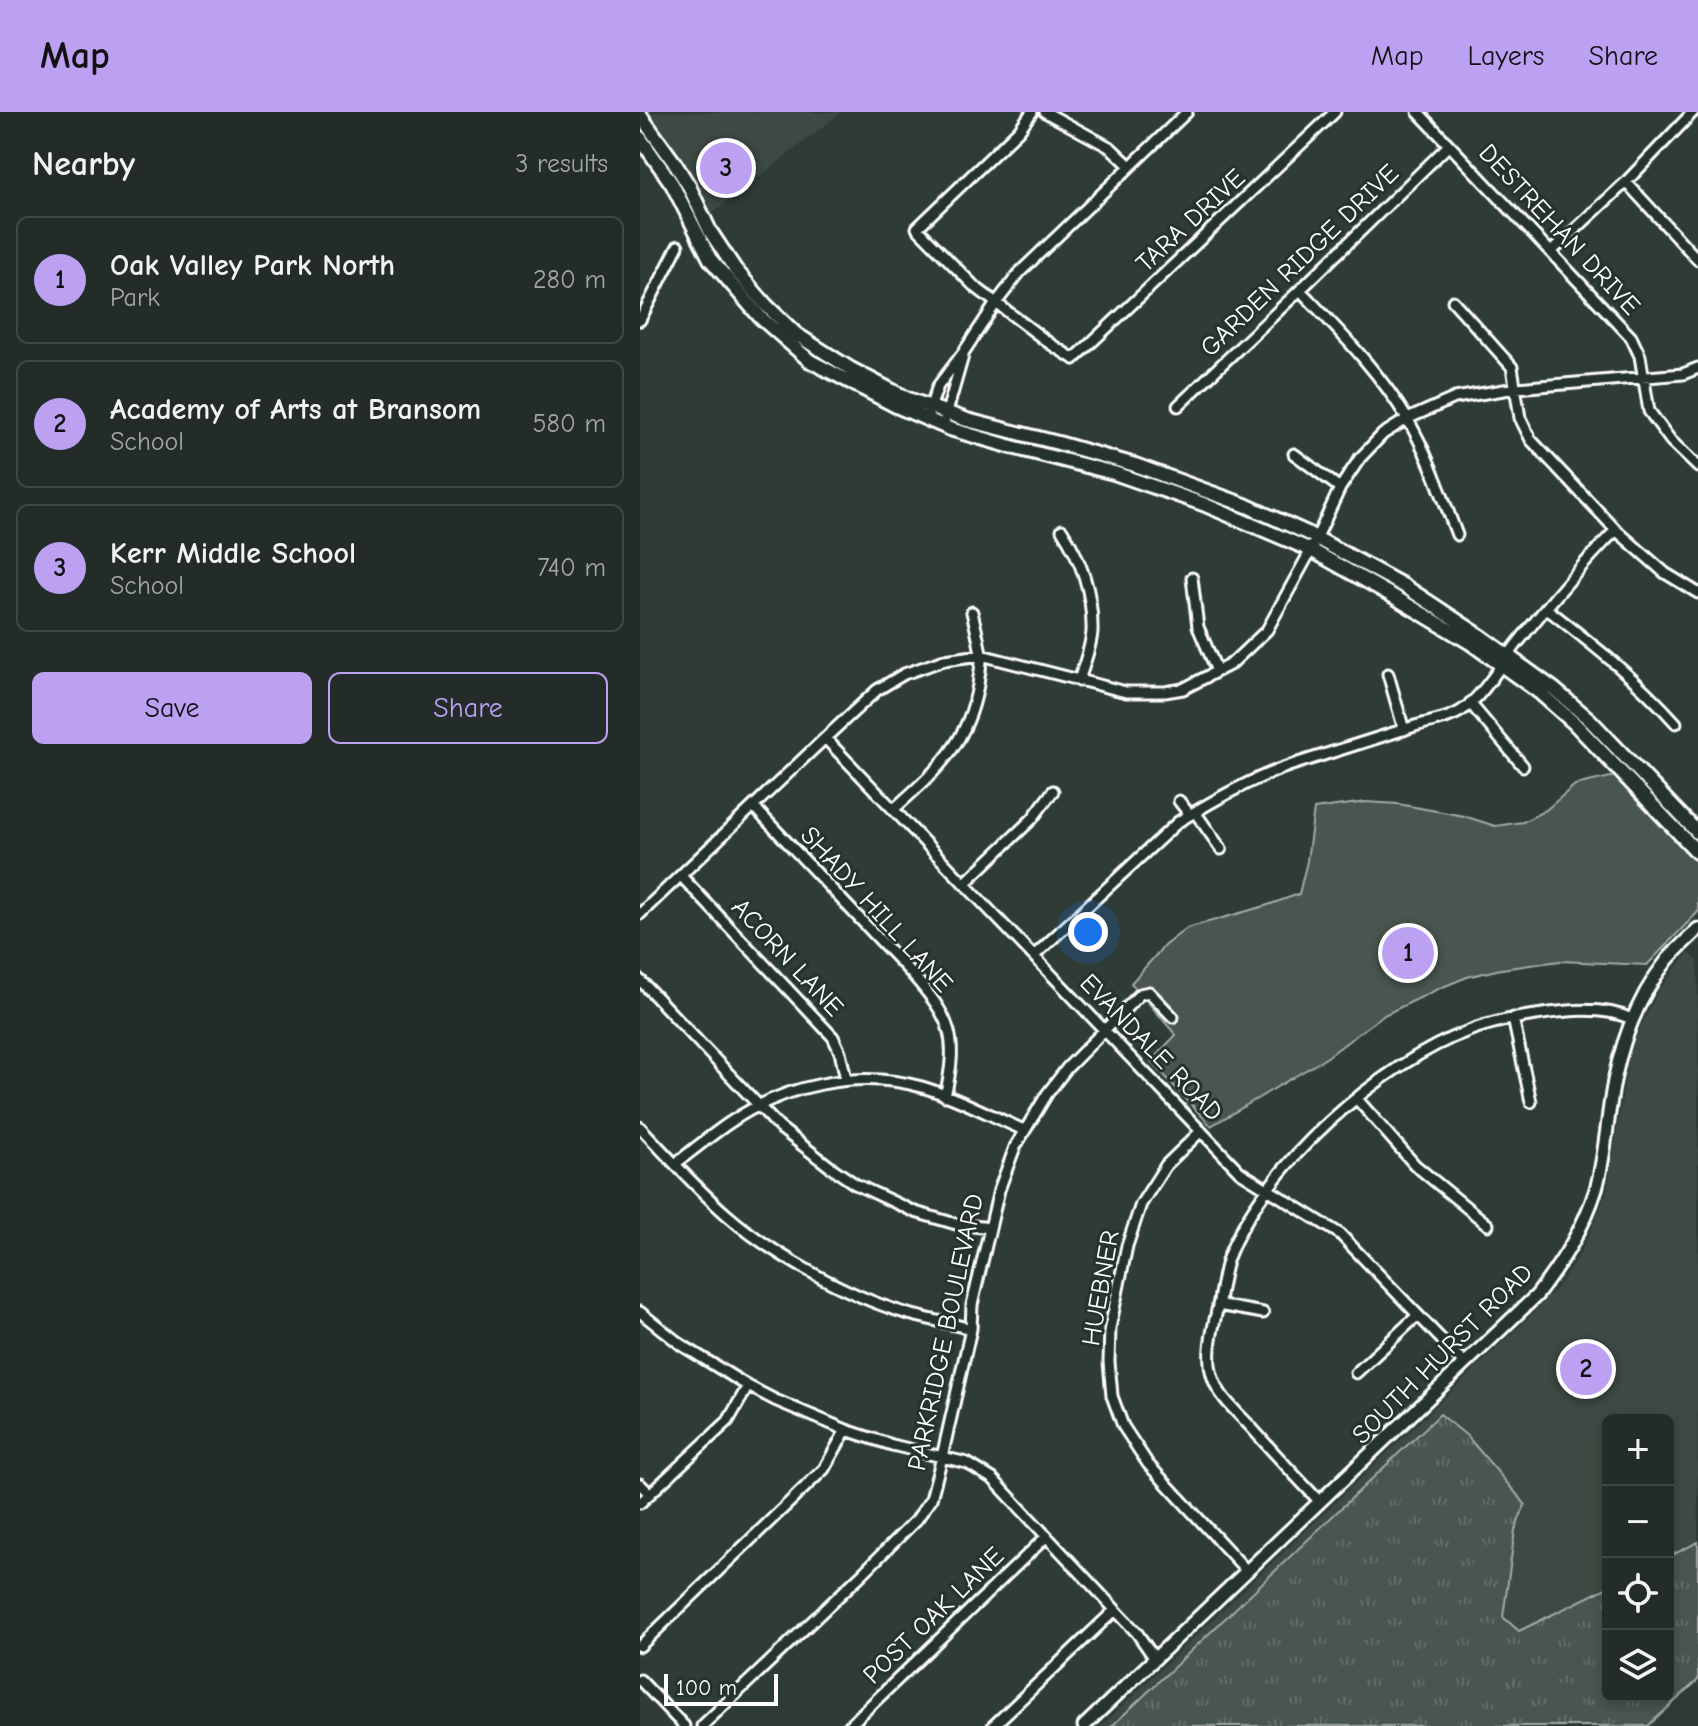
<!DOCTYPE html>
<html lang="en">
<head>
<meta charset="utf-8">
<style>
	:root { --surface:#232c28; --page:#2f3834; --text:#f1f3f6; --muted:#a3a7a8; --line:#404845; --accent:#bca0f2 }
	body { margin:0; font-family:"Comic Neue",sans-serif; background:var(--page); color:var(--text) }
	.controls { position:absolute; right:24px; bottom:24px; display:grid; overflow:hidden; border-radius:12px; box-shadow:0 4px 12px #0003 }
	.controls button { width:72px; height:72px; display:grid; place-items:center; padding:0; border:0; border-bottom:2px solid var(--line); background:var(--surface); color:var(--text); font:40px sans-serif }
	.scale { position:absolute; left:24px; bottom:20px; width:114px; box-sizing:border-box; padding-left:8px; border:4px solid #fff; border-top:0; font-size:22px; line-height:28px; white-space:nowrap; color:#fff; -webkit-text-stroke:6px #26332d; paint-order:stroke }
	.you { position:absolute; left:448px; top:820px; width:28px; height:28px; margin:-20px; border:6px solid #fff; border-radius:50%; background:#1a73e8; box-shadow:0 0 0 12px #1a73e833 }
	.badge { display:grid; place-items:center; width:52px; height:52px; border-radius:50%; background:var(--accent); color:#111; font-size:26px; font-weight:700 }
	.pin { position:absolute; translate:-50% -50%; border:4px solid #fff; box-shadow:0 2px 8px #0006 }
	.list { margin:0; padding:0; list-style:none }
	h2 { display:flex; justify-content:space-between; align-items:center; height:104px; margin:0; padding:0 32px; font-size:34px }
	h2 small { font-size:26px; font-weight:400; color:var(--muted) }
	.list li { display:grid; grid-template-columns:52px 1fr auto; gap:24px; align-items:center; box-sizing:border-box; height:128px; margin:0 16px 16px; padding:0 16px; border:2px solid var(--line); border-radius:12px }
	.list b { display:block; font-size:30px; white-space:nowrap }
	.list p { margin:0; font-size:26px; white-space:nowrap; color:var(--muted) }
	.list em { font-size:26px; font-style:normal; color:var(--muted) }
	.actions { display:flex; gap:16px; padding:24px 32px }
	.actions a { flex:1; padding:18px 0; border:2px solid var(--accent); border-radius:12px; text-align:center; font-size:28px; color:var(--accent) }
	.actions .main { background:var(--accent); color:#111 }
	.icon { flex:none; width:44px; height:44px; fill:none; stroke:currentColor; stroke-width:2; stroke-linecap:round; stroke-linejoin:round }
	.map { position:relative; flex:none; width:1058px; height:1614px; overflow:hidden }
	header { display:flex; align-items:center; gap:48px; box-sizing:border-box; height:112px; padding:0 40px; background:var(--accent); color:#111 }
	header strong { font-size:38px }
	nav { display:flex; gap:44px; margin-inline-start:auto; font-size:28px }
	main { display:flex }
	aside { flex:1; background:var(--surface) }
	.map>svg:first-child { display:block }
	.built { fill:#3c4842; fill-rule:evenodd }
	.grass { fill:url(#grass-tufts); stroke:#a4aaa7; stroke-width:2 }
	.park { fill:#4a544f; stroke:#a4aaa7; stroke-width:2 }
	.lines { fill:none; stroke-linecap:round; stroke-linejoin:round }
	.minor-casing { stroke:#fff; stroke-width:15 }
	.tertiary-casing { stroke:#fff; stroke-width:17 }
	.secondary-casing { stroke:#fff; stroke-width:18 }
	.minor { stroke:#26332d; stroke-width:9 }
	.tertiary { stroke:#26332d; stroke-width:11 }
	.secondary { stroke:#26332d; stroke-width:12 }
	.labels { text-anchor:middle; stroke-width:6; stroke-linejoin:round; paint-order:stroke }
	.street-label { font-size:26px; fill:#fff; stroke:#26332d }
</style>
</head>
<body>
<header>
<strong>Map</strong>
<nav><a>Map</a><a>Layers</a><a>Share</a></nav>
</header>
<main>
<aside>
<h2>Nearby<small>3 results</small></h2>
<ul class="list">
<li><span class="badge">1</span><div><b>Oak Valley Park North</b><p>Park</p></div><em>280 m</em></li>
<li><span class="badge">2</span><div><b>Academy of Arts at Bransom</b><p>School</p></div><em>580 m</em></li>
<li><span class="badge">3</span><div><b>Kerr Middle School</b><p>School</p></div><em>740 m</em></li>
</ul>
<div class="actions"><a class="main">Save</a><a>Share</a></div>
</aside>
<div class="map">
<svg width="1058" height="1614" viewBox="0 0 1058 1614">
	<defs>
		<pattern id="grass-tufts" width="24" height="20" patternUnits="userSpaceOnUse" patternTransform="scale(2)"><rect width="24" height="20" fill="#4a544f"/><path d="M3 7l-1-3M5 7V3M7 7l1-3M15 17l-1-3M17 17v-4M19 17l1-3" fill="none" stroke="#656e69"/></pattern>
	</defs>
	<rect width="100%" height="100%" fill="#2f3b35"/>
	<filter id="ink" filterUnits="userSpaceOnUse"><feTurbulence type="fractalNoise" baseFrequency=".0125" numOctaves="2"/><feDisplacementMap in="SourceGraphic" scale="16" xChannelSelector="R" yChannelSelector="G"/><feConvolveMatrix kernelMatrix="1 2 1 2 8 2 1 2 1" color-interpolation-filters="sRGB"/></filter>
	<g filter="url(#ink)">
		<!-- built -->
		<path class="built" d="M7,0H202L68,105L29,29Z
			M1049,840L1058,849V1570L1011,1614H461L887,1207L914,1179L934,1151L948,1126L967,1079L987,954L996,924L1018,879ZM968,1308H1028V1584H968Z"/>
		<!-- grass -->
		<path class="grass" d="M800,1302L827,1324L885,1392L875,1418L863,1505L879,1519L968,1475V1584H1028V1445L1058,1430V1568L1008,1614H472Z"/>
		<!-- park -->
		<path class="park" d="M975,664L1058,751V800L1007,853L920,849L861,857L827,865L798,877L742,904L686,946L571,1014L511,949L536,923L491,871L525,833L547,816L625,794L659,782L667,749L674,697L726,690L758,692L824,704L855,714L883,710L906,698L935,673Z"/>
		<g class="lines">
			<defs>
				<path id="minor" d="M392,0L379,18L277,116L334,174L409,231L434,247L695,0
					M405,0L471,36L490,54
					M778,0L991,225L1000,244L1009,299L1031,329L1058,355
					M986,70L1058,148
					M911,140L986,70L1053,0
					M660,178C699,219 739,259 768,308C789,344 802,384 817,423
					M813,189L872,255L880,306L891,328L976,418L1025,461L1058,481
					M0,208L38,134
					M538,294L660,178L809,33
					M286,307L298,274L323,241L356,191L380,160L547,0
					M305,307L323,244
					M654,342L700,376
					M422,418C442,449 453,483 452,520C451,536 443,554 439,569
					M552,466L558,515L577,559
					M906,496C952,532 997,567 1036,611
					M748,562L764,618
					M830,591L883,654
					M185,626L600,1060L700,1122L825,1252
					M539,689L550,703
					M114,695L272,862C311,907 319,924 305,984
					M254,697C296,659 328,632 338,573C339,563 342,552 341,542C339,528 335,513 332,500
					M555,700L581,737
					M41,764L193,925L200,940L206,967
					M324,772L392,707L413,679
					M0,802L185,626L237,578L264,562L304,548L341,543L486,580H525L543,577L591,552L627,518L671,438L700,376L720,346L743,322L767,307L815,286L876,276L1043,262L1058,256
					M394,844L538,710C576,687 616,664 658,651C697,639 736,626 775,614C791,609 807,608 821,599C841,586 861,553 876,533C907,494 940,454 976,418
					M0,868L139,1015L189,1054L215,1072L275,1100L316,1112L350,1116
					M873,906L891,990
					M717,987L775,1053L848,1113
					M0,1015C28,1045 56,1076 87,1103C133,1143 206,1183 265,1201C286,1207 309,1211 331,1217
					M561,1019L526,1053L501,1092L487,1134L470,1216L469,1250L472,1284L483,1314L508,1352L607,1459
					M35,1052C53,1038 70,1024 89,1011C144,973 217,957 282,975C317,985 351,1004 384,1018
					M578,1193L623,1201
					M0,1200L40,1232L108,1274L135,1288L206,1318L252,1333L327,1351L353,1367L497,1521L515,1547
					M716,1261L778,1203
					M0,1372L10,1382
					M680,1390C656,1365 633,1340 610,1314C597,1300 579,1285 573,1266C565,1244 573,1216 578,1194C581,1179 583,1161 588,1146C622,1056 741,950 831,918C852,910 874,906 896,903C927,898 963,894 992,907
					M0,1391L88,1309L108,1274
					M0,1534L184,1357L206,1318
					M0,1568L44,1614
					M62,1614L223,1461L277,1407L291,1387L302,1345L331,1217L332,1193L359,1078L375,1035L407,982L427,956L500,882L509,880L533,905
					M209,1614L407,1424
					M353,1614L475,1498"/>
				<path id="tertiary" d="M444,1614L897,1183C922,1150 944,1116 956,1077C966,1042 967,1004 974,969C983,925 1000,882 1028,847C1037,837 1048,827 1058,817"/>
				<path id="secondary" d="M0,3L34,50L49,74L70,119L95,157L126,193L156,222L211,257L268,287L327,308L418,331L495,353L605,393L667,421L766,475L842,525L914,577L949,607L1058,721
					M0,26L32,72L70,147L121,206L170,249L256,294L310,317L372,335L474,361L563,392L671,438L751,483L829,530L900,581L934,611L1058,741"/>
			</defs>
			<!-- minor casing -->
			<use href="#minor" class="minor-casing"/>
			<!-- tertiary casing -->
			<use href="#tertiary" class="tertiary-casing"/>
			<!-- secondary casing -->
			<use href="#secondary" class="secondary-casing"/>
			<!-- minor -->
			<use href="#minor" class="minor"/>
			<!-- tertiary -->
			<use href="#tertiary" class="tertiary"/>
			<!-- secondary -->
			<use href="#secondary" class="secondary"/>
		</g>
	</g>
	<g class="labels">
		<!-- street labels -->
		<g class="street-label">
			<text transform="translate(550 108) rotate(-43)" y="9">TARA DRIVE</text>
			<text transform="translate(920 117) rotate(47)" y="9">DESTREHAN DRIVE</text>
			<text transform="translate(659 148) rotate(-44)" y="9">GARDEN RIDGE DRIVE</text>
			<text transform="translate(237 797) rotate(48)" y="9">SHADY HILL LANE</text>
			<text transform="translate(148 845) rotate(47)" y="9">ACORN LANE</text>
			<text transform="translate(512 935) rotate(46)" y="9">EVANDALE ROAD</text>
			<text transform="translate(460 1176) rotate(-80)" y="9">HUEBNER</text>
			<text transform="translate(305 1220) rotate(-78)" y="9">PARKRIDGE BOULEVARD</text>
			<text transform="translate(802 1241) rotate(-45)" y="9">SOUTH HURST ROAD</text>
			<text transform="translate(293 1503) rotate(-44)" y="9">POST OAK LANE</text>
		</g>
	</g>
</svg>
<div class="controls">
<button>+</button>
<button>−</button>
<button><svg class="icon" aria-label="locate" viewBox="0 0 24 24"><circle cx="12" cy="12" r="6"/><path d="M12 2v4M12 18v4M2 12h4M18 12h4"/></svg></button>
<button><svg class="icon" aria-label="layers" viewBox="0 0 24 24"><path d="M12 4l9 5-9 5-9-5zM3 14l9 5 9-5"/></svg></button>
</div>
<div class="scale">100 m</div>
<div class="you"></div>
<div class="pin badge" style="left:768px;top:841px">1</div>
<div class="pin badge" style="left:946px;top:1257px">2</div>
<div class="pin badge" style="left:86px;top:56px">3</div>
</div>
</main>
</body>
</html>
